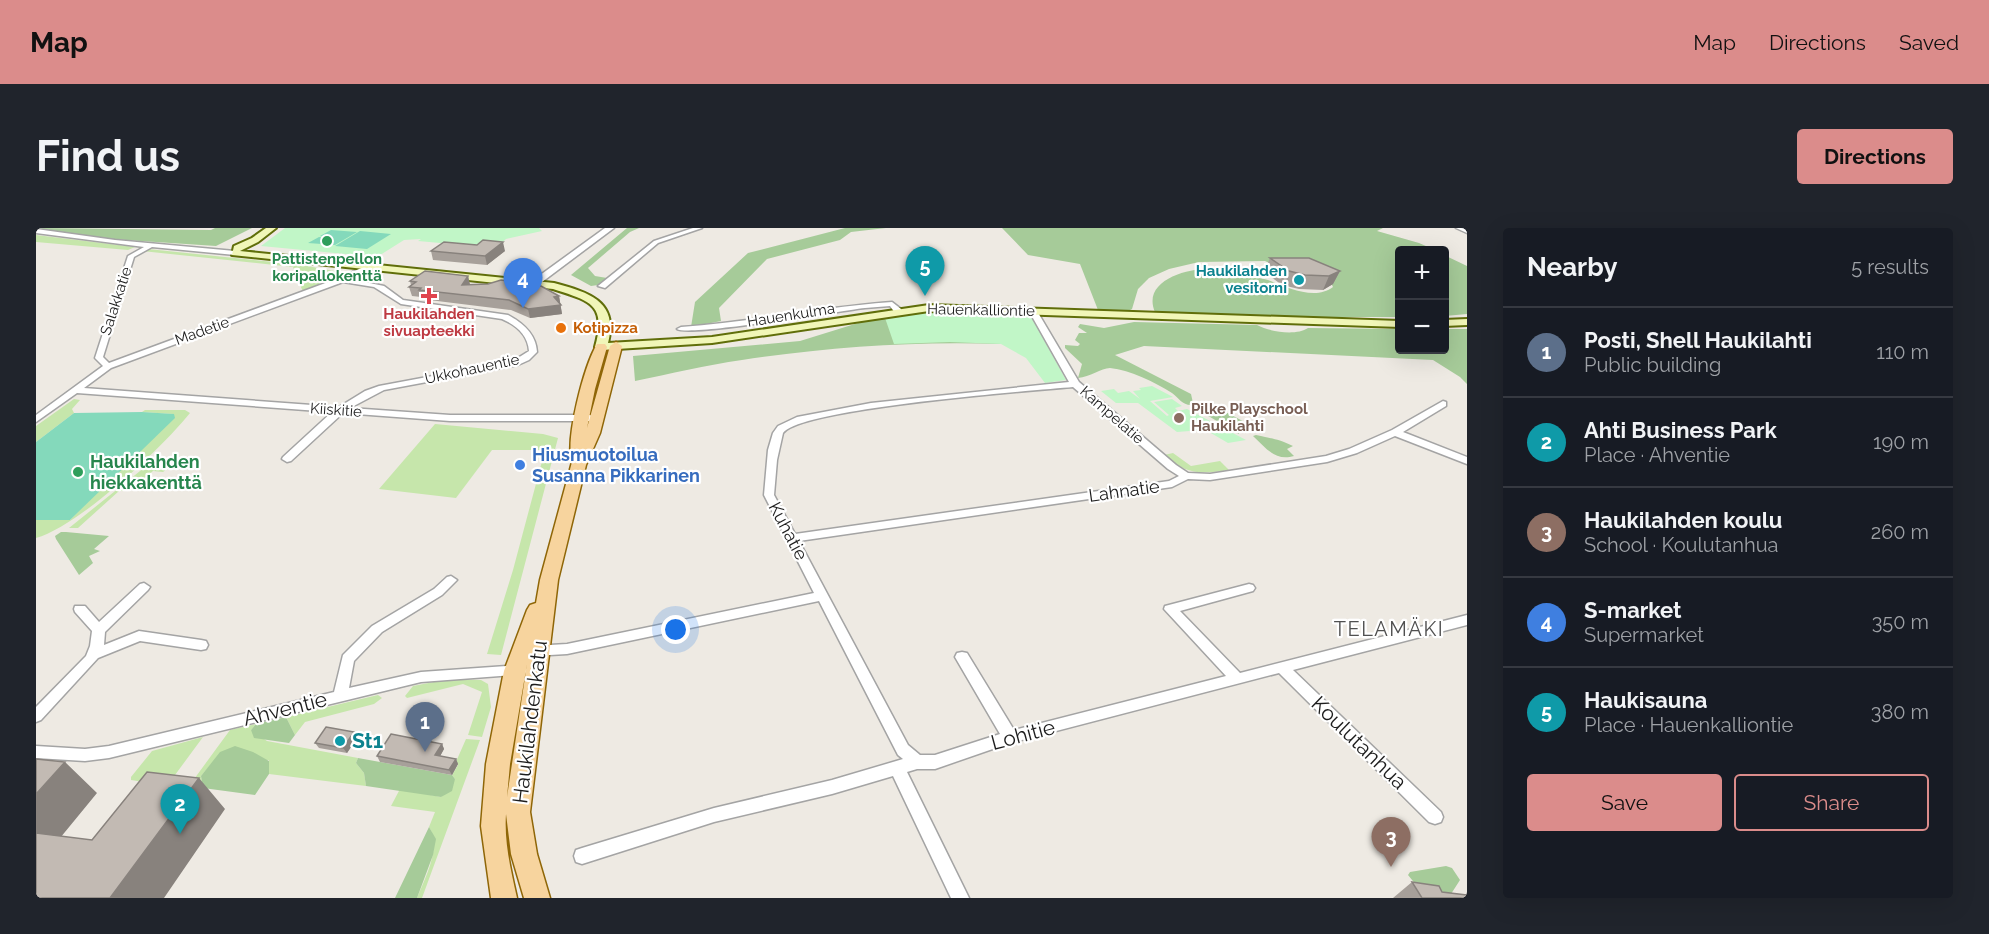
<!DOCTYPE html>
<html lang="en">
<head>
<meta charset="utf-8">
<style>
	:root { --surface:#171b24; --page:#20242c; --text:#f1f3f6; --muted:#9ea1a6; --line:#363941; --accent:#db8c8b }
	body { margin:0; font-family:Raleway,sans-serif; background:var(--page); color:var(--text) }
	.controls { position:absolute; right:18px; top:18px; display:grid; overflow:hidden; border-radius:6px; box-shadow:0 6px 24px #0002 }
	.controls button { width:54px; height:54px; display:grid; place-items:center; padding:0; border:0; border-bottom:2px solid var(--line); background:var(--surface); color:var(--text); font:30px sans-serif }
	.you { position:absolute; left:640px; top:402px; width:21px; height:21px; margin:-15px; border:4px solid #fff; border-radius:50%; background:#1a73e8; box-shadow:0 0 0 9px #1a73e833 }
	.badge { display:grid; place-items:center; width:39px; height:39px; border-radius:50%; background:var(--accent); color:#fff; font-size:20px; font-weight:700 }
	.pin { position:absolute; translate:-50% -50px; filter:drop-shadow(0 2px 3px #0008) }
	.pin::after { content:''; position:absolute; top:32px; width:21px; height:18px; background:inherit; clip-path:polygon(0 0,100% 0,50% 100%) }
	.list { margin:0; padding:0; list-style:none }
	h2 { display:flex; justify-content:space-between; align-items:center; height:78px; margin:0; padding:0 24px; font-size:26px }
	h2 small { font-size:20px; font-weight:400; color:var(--muted) }
	.list li { display:grid; grid-template-columns:39px 1fr auto; gap:18px; align-items:center; box-sizing:border-box; height:90px; padding:0 24px; border-top:2px solid var(--line) }
	.list b { display:block; font-size:22px; white-space:nowrap }
	.list p { margin:0; font-size:20px; white-space:nowrap; color:var(--muted) }
	.list em { font-size:20px; font-style:normal; color:var(--muted) }
	.actions { display:flex; gap:12px; padding:18px 24px }
	.actions a { flex:1; padding:14px 0; border:2px solid var(--accent); border-radius:6px; text-align:center; font-size:21px; color:var(--accent) }
	.actions .main { background:var(--accent); color:#111 }
	.map { position:relative; flex:none; width:1431px; height:670px; overflow:hidden; border-radius:6px }
	header { display:flex; align-items:center; gap:36px; box-sizing:border-box; height:84px; padding:0 30px; background:var(--accent); color:#111 }
	header strong { font-size:28px }
	nav { display:flex; gap:33px; margin-inline-start:auto; font-size:21px }
	.intro { display:flex; align-items:center; justify-content:space-between; box-sizing:border-box; height:144px; padding:0 36px }
	h1 { margin:0; font-size:42px }
	.button { padding:15px 27px; border-radius:6px; background:var(--accent); color:#111; font-size:21px; font-weight:700 }
	main { display:flex; gap:36px; padding:0 36px }
	aside { flex:1; background:var(--surface); border-radius:6px; box-shadow:0 6px 24px #0002 }
	.map>svg:first-child { display:block }
	.grass { fill:#c6e6ab }
	.forest { fill:#a6cb99 }
	.park { fill:#c1f6c7 }
	.pitch { fill:#84d9bb }
	.lines { fill:none; stroke-linecap:round; stroke-linejoin:round }
	.minor-casing { stroke:#a4a4a4; stroke-width:3 }
	.tertiary-casing { stroke:#a4a4a4; stroke-width:3 }
	.secondary-casing { stroke:#606e0a; stroke-width:4 }
	.primary-casing { stroke:#8f6607; stroke-width:3 }
	.minor { fill:#fff; fill-rule:evenodd }
	.tertiary { fill:#fff; fill-rule:evenodd }
	.secondary { fill:#f1f6b8; fill-rule:evenodd }
	.primary { fill:#f7d49e; fill-rule:evenodd }
	.wall { fill:#a7a09a }
	.shaded-wall { fill:#88827d }
	.building { fill:#c2bab3; stroke:#88827d; stroke-width:1.5 }
	.leisure-dot { fill:#2e9e5b; stroke:#fff; stroke-width:2 }
	.culture-dot { fill:#0f9aa8; stroke:#fff; stroke-width:2 }
	.health-dot { fill:#e0444e; stroke:#fff; stroke-width:2 }
	.food-dot { fill:#e8710a; stroke:#fff; stroke-width:2 }
	.education-dot { fill:#8d6e63; stroke:#fff; stroke-width:2 }
	.shop-dot { fill:#3f7fe0; stroke:#fff; stroke-width:2 }
	.labels { text-anchor:middle; stroke-width:4.5; stroke-linejoin:round; paint-order:stroke }
	.far-leisure-label { font-size:15px; font-weight:bold; fill:#27864d; stroke:#fff }
	.far-culture-label { font-size:15px; font-weight:bold; fill:#0d838f; stroke:#fff; text-anchor:end }
	.far-street-label { font-size:15px; fill:#1d1d1d; stroke:#fff }
	.far-health-label { font-size:15px; font-weight:bold; fill:#be3a42; stroke:#fff }
	.far-food-label { font-size:15px; font-weight:bold; fill:#c56008; stroke:#fff; text-anchor:start }
	.far-education-label { font-size:15px; font-weight:bold; fill:#785e54; stroke:#fff; text-anchor:start }
	.shop-label { font-size:18px; font-weight:bold; fill:#366cbe; stroke:#fff; text-anchor:start }
	.leisure-label { font-size:18px; font-weight:bold; fill:#27864d; stroke:#fff; text-anchor:start }
	.street-label { font-size:18px; fill:#1d1d1d; stroke:#fff }
	.neighbourhood-label { font-size:20px; letter-spacing:1.5px; fill:#505050; stroke:#fff }
	.near-street-label { font-size:21px; fill:#1d1d1d; stroke:#fff }
	.near-culture-label { font-size:21px; font-weight:bold; fill:#0d838f; stroke:#fff; text-anchor:start }
</style>
</head>
<body>
<header>
<strong>Map</strong>
<nav><a>Map</a><a>Directions</a><a>Saved</a></nav>
</header>
<div class="intro"><h1>Find us</h1><a class="button">Directions</a></div>
<main>
<div class="map">
<svg width="1431" height="670" viewBox="0 0 1431 670">
	<rect width="100%" height="100%" fill="#eeeae3"/>
	<!-- grass -->
	<path class="grass" d="M0,7L99,19L92,22L0,14Z
		M112,21L266,37L314,46L267,64L257,39L106,23Z
		M38,171L44,172L36,181L38,185L0,214V198Z
		M109,182H149L154,185C125,221 43,298 0,310V292H34L137,186L106,184Z
		M399,196L507,206L522,210L465,427L451,426L477,342L509,222H456L420,270L343,261Z
		M1137,225L1155,238L1184,233L1193,242C1163,246 1151,247 1128,227Z
		M116,237L131,241L127,244L117,243L93,263H83L42,300H33L109,239Z
		M413,451L445,452L452,456L455,479L446,509L432,507L446,464L427,456L371,470L369,468L377,458Z
		M342,467L346,470L338,476L269,494L259,507L250,489Z
		M220,496L215,502L231,513L322,530L320,535L328,545L330,558L233,546V532L175,536L165,548L167,560L153,558L194,502Z
		M167,509L139,547L127,557L95,552V549L116,523Z
		M430,511L444,512L386,670H381C389,650 406,619 393,599L399,584L355,578L364,561L405,569L419,551L416,547L422,537L419,536Z"/>
	<!-- forest -->
	<path class="forest" d="M0,0L175,2L179,0H216L180,18L75,11Z
		M591,0H603L594,4L552,40L559,48L571,50L562,57L555,58L535,47Z
		M809,0H850L815,4L804,12L731,31L683,80L685,93L655,99L659,74L712,25Z
		M966,0H1347L1341,3L1383,15L1399,22H1364L1363,89H1277L1119,84C1105,52 1154,39 1178,41C1185,41 1192,45 1200,46C1210,49 1222,49 1232,52C1250,59 1279,73 1297,59L1293,51L1240,38L1229,33L1163,34L1133,41L1113,50L1102,61L1096,81L1092,83L1062,82L1044,36L992,27Z
		M1408,27L1431,38V86L1409,88Z
		M887,83L945,86L965,116C878,113 792,119 706,132C670,137 634,146 599,153L597,128L764,113L848,87Z
		M1098,94L1221,97C1234,104 1260,108 1272,100L1363,101L1364,122H1408L1409,101H1431V156L1424,149L1397,132L1108,118L1079,127L1155,166L1157,175L1155,177C1146,177 1143,170 1136,165C1118,154 1095,142 1074,140C1065,140 1054,149 1042,150L1046,136L1029,120V117L1042,118L1044,116L1039,112L1043,105H1051L1042,99L1044,96L1068,100Z
		M1177,179L1182,180L1220,200L1213,202L1204,200L1203,206L1169,186L1167,182Z
		M1220,207C1237,211 1240,210 1257,218L1251,221L1258,228C1239,234 1229,219 1217,208Z
		M25,304H30L73,308L58,321L64,323L53,328L57,335L43,347L20,311L19,308Z
		M250,489L259,507L253,515L218,510L215,502L220,496Z
		M199,518L217,524L233,533V546L219,567L167,560L165,548L184,524Z
		M322,530L416,547L419,551L416,563L405,569L330,558L328,545L320,535Z
		M393,599L400,611L397,627L381,670H359Z
		M1410,638L1416,640L1424,652L1415,666L1381,658L1372,647L1374,644Z"/>
	<!-- park -->
	<path class="park" d="M249,0H503L506,3L470,11L460,20L382,13L385,11L368,12L341,29L225,18Z
		M887,83L986,87L996,90L1030,152L1009,155L990,130L965,116L914,114L858,116L848,87Z
		M1116,158L1137,169L1114,173L1131,188L1133,187L1118,174L1136,171L1146,178L1139,180L1142,183L1151,181L1155,183L1210,212L1192,215L1156,194L1166,202L1141,204L1102,175H1080L1065,163L1078,161L1082,165L1093,163L1104,171L1097,163L1105,162L1103,160Z"/>
	<!-- pitch -->
	<path class="pitch" d="M295,2L321,4L299,17L272,15L283,9L292,10L284,8Z
		M324,3L355,6L331,21L299,18Z
		M106,184L138,186L139,190L34,292H0V214L38,185Z"/>
	<g class="lines">
		<defs>
			<path id="minor" d="M657,0H666L622,15L569,60L562,58L618,13Z
				M0,1L79,12L199,23L202,25L199,27L116,19L98,29L67,129L73,135L303,50L343,32L345,33V35L314,51L348,58L367,72L472,87C487,95 500,106 501,124L493,132L482,137L348,162L314,180L414,187H554L559,190L554,193H414L307,185L255,233L251,234L246,231L247,229L296,184L41,165L0,194V187L67,138L59,130L92,28L108,19L0,5ZM307,54L338,59L365,76L466,91C480,97 492,107 493,123L477,133L343,158L329,163L303,179L48,160L75,140Z
				M856,74L865,81V85H859L854,78L829,80C803,83 653,109 641,101L645,99C716,94 785,79 856,74Z
				M994,81L1001,83L1043,154L1140,237L1152,245L1174,246L1290,228L1313,221L1356,202L1407,173L1410,174V178L1367,204L1431,229V236L1359,208L1321,225L1291,234L1174,252L1152,251L1136,259L763,313L872,517L884,527H899L964,506L919,429L921,425L926,424L931,425L978,502L1190,448L1128,381L1129,378L1213,356L1217,357L1219,360L1217,363L1144,383L1204,445L1431,387V397L1257,442L1405,584L1407,589L1405,594L1399,596L1393,594L1243,445L974,515L899,541H881L871,544L933,670H915L857,548L796,566L678,594L546,636L540,634L538,628L540,622L546,620L678,580L796,552L867,531L862,527L783,373L531,426L497,428L492,427L490,423L492,419L497,418L531,416L778,365L728,267L732,222L737,205L742,198L761,189L835,175L1033,154L993,83ZM1037,159L1132,241L1143,248L1133,253L759,306L738,267L741,232L747,205C766,180 993,163 1037,159Z
				M415,348L421,352L406,367L346,404L318,433L313,460L385,444L484,437L489,438L491,442L489,446L385,454L73,530L49,533L0,530V518L49,521L73,518L298,464L307,427L336,398L398,361L411,349Z
				M108,355L114,359L112,362L69,404L68,417L103,403L165,412L170,413L172,417L170,421L165,422L104,413L62,430L5,492L0,494V479L50,428L54,418L56,403L39,384L38,381L39,378H49L63,394L104,356Z"/>
			<path id="tertiary" d="M569,0H578L502,57H496V53Z
				M1420,0H1431V5Z"/>
			<path id="secondary" d="M230,0H240L222,14L204,23L518,55C552,64 583,73 572,115L676,109L893,77L1364,93V99L893,83L676,115L565,122L559,119C571,76 554,73 517,61L196,27L198,18L216,10Z
				M1431,91V97L1408,98V92Z"/>
			<path id="primary" d="M580,114L586,118L564,205L550,237L522,352L494,584L501,626L514,670H488L475,626L470,586C468,614 475,643 481,670H455L445,598L450,536L468,443L491,382L494,377L500,375L504,352L536,234C529,211 548,138 561,116H569L571,119L559,161L551,200L574,118ZM491,436L471,569L474,536Z"/>
		</defs>
		<!-- minor casing -->
		<use href="#minor" class="minor-casing"/>
		<!-- tertiary casing -->
		<use href="#tertiary" class="tertiary-casing"/>
		<!-- secondary casing -->
		<use href="#secondary" class="secondary-casing"/>
		<!-- primary casing -->
		<use href="#primary" class="primary-casing"/>
		<!-- minor -->
		<use href="#minor" class="minor"/>
		<!-- tertiary -->
		<use href="#tertiary" class="tertiary"/>
		<!-- secondary -->
		<use href="#secondary" class="secondary"/>
		<!-- primary -->
		<use href="#primary" class="primary"/>
	</g>
	<!-- wall -->
	<path class="wall" d="M395,23H469L451,37L397,32Z
		M1234,30L1304,43L1297,56L1287,62L1263,61L1246,57L1228,44Z
		M432,48L434,57L523,68L526,86L494,90L475,82L385,71V69L376,68L373,59L375,57L374,53Z
		M318,504L321,510L311,525L283,520L279,515Z
		M406,516L408,521L404,528L420,531L422,536L416,547L344,534L341,528Z
		M1376,654L1386,670H1357Z"/>
	<!-- shaded-wall -->
	<path class="shaded-wall" d="M467,14L469,23L451,37L449,28Z
		M1304,43L1297,56L1287,62L1293,48Z
		M432,48L434,57H426Z
		M523,68L526,86L494,90L492,81Z
		M318,504L321,510L311,525L307,520Z
		M406,516L408,521L402,532L399,527Z
		M420,531L422,536L416,547L413,542Z
		M29,534L61,565L6,632L0,627V566Z
		M163,550L189,581L128,670H74Z"/>
	<!-- building -->
	<path class="building" d="M447,12L467,14L449,28L395,23L408,14L441,17Z
		M1234,30H1273L1304,43L1293,48L1269,47L1253,43Z
		M389,43L432,48L426,57L452,56L465,52L505,58L523,68L518,69L525,77L492,81L473,72L383,62L385,60L373,59L380,54L374,53Z
		M290,499L318,504L307,520L279,515Z
		M355,506L406,516L399,527L420,531L413,542L341,528Z
		M0,531L29,534L0,566Z
		M111,544L163,550L74,670H0V605L56,612Z
		M1376,654L1403,658L1406,664L1431,667V670H1386Z"/>
	<!-- markers -->
	<g class="leisure-dot">
		<circle cx="291" cy="13" r="6"/>
		<circle cx="42" cy="244" r="6"/>
	</g>
	<g class="culture-dot">
		<circle cx="1263" cy="52" r="6"/>
		<circle cx="304" cy="513" r="6"/>
	</g>
	<path class="health-dot" d="M390 59h6v6h6v6h-6v6h-6v-6h-6v-6h6z"/>
	<circle class="food-dot" cx="525" cy="100" r="6"/>
	<circle class="education-dot" cx="1143" cy="190" r="6"/>
	<circle class="shop-dot" cx="484" cy="237" r="6"/>
	<g class="labels">
		<!-- far-leisure labels -->
		<g class="far-leisure-label">
			<text x="291" y="36">Pattistenpellon<tspan x="291" dy="17">koripallokenttä</tspan></text>
		</g>
		<!-- far-culture labels -->
		<g class="far-culture-label">
			<text x="1251" y="48">Haukilahden<tspan x="1251" dy="17">vesitorni</tspan></text>
		</g>
		<!-- far-street labels -->
		<g class="far-street-label">
			<text transform="translate(80 73) rotate(-72)" y="5">Salakkatie</text>
			<text transform="translate(945 82) rotate(1)" y="5">Hauenkalliontie</text>
			<text transform="translate(755 87) rotate(-9)" y="5">Hauenkulma</text>
			<text transform="translate(166 103) rotate(-20)" y="5">Madetie</text>
			<text transform="translate(436 141) rotate(-12)" y="5">Ukkohauentie</text>
			<text transform="translate(300 182) rotate(4)" y="5">Kiiskitie</text>
			<text transform="translate(1076 187) rotate(41)" y="5">Kampelatie</text>
		</g>
		<!-- far-health labels -->
		<g class="far-health-label">
			<text x="393" y="91">Haukilahden<tspan x="393" dy="17">sivuapteekki</tspan></text>
		</g>
		<!-- far-food labels -->
		<g class="far-food-label">
			<text x="537" y="105">Kotipizza</text>
		</g>
		<!-- far-education labels -->
		<g class="far-education-label">
			<text x="1155" y="186">Pilke Playschool<tspan x="1155" dy="17">Haukilahti</tspan></text>
		</g>
		<!-- shop labels -->
		<g class="shop-label">
			<text x="496" y="233">Hiusmuotoilua<tspan x="496" dy="21">Susanna Pikkarinen</tspan></text>
		</g>
		<!-- leisure labels -->
		<g class="leisure-label">
			<text x="54" y="240">Haukilahden<tspan x="54" dy="21">hiekkakenttä</tspan></text>
		</g>
		<!-- street labels -->
		<g class="street-label">
			<text transform="translate(1088 263) rotate(-8)" y="6">Lahnatie</text>
			<text transform="translate(752 303) rotate(62)" y="6">Kuhatie</text>
		</g>
		<!-- neighbourhood labels -->
		<g class="neighbourhood-label">
			<text x="1353" y="408">TELAMÄKI</text>
		</g>
		<!-- near-street labels -->
		<g class="near-street-label">
			<text transform="translate(249 481) rotate(-14)" y="7">Ahventie</text>
			<text transform="translate(494 494) rotate(-83)" y="7">Haukilahdenkatu</text>
			<text transform="translate(987 507) rotate(-15)" y="7">Lohitie</text>
			<text transform="translate(1323 515) rotate(44)" y="7">Koulutanhua</text>
		</g>
		<!-- near-culture labels -->
		<g class="near-culture-label">
			<text x="316" y="520">St1</text>
		</g>
	</g>
</svg>
<div class="controls">
<button>+</button>
<button>−</button>
</div>
<div class="you"></div>
<div class="pin badge" style="left:389px;top:524px;background:#5c6f8a">1</div>
<div class="pin badge" style="left:144px;top:606px;background:#0f9aa8">2</div>
<div class="pin badge" style="left:1355px;top:639px;background:#8d6e63">3</div>
<div class="pin badge" style="left:487px;top:80px;background:#3f7fe0">4</div>
<div class="pin badge" style="left:889px;top:68px;background:#0f9aa8">5</div>
</div>
<aside>
<h2>Nearby<small>5 results</small></h2>
<ul class="list">
<li><span class="badge" style="background:#5c6f8a">1</span><div><b>Posti, Shell Haukilahti</b><p>Public building</p></div><em>110 m</em></li>
<li><span class="badge" style="background:#0f9aa8">2</span><div><b>Ahti Business Park</b><p>Place · Ahventie</p></div><em>190 m</em></li>
<li><span class="badge" style="background:#8d6e63">3</span><div><b>Haukilahden koulu</b><p>School · Koulutanhua</p></div><em>260 m</em></li>
<li><span class="badge" style="background:#3f7fe0">4</span><div><b>S-market</b><p>Supermarket</p></div><em>350 m</em></li>
<li><span class="badge" style="background:#0f9aa8">5</span><div><b>Haukisauna</b><p>Place · Hauenkalliontie</p></div><em>380 m</em></li>
</ul>
<div class="actions"><a class="main">Save</a><a>Share</a></div>
</aside>
</main>
</body>
</html>
